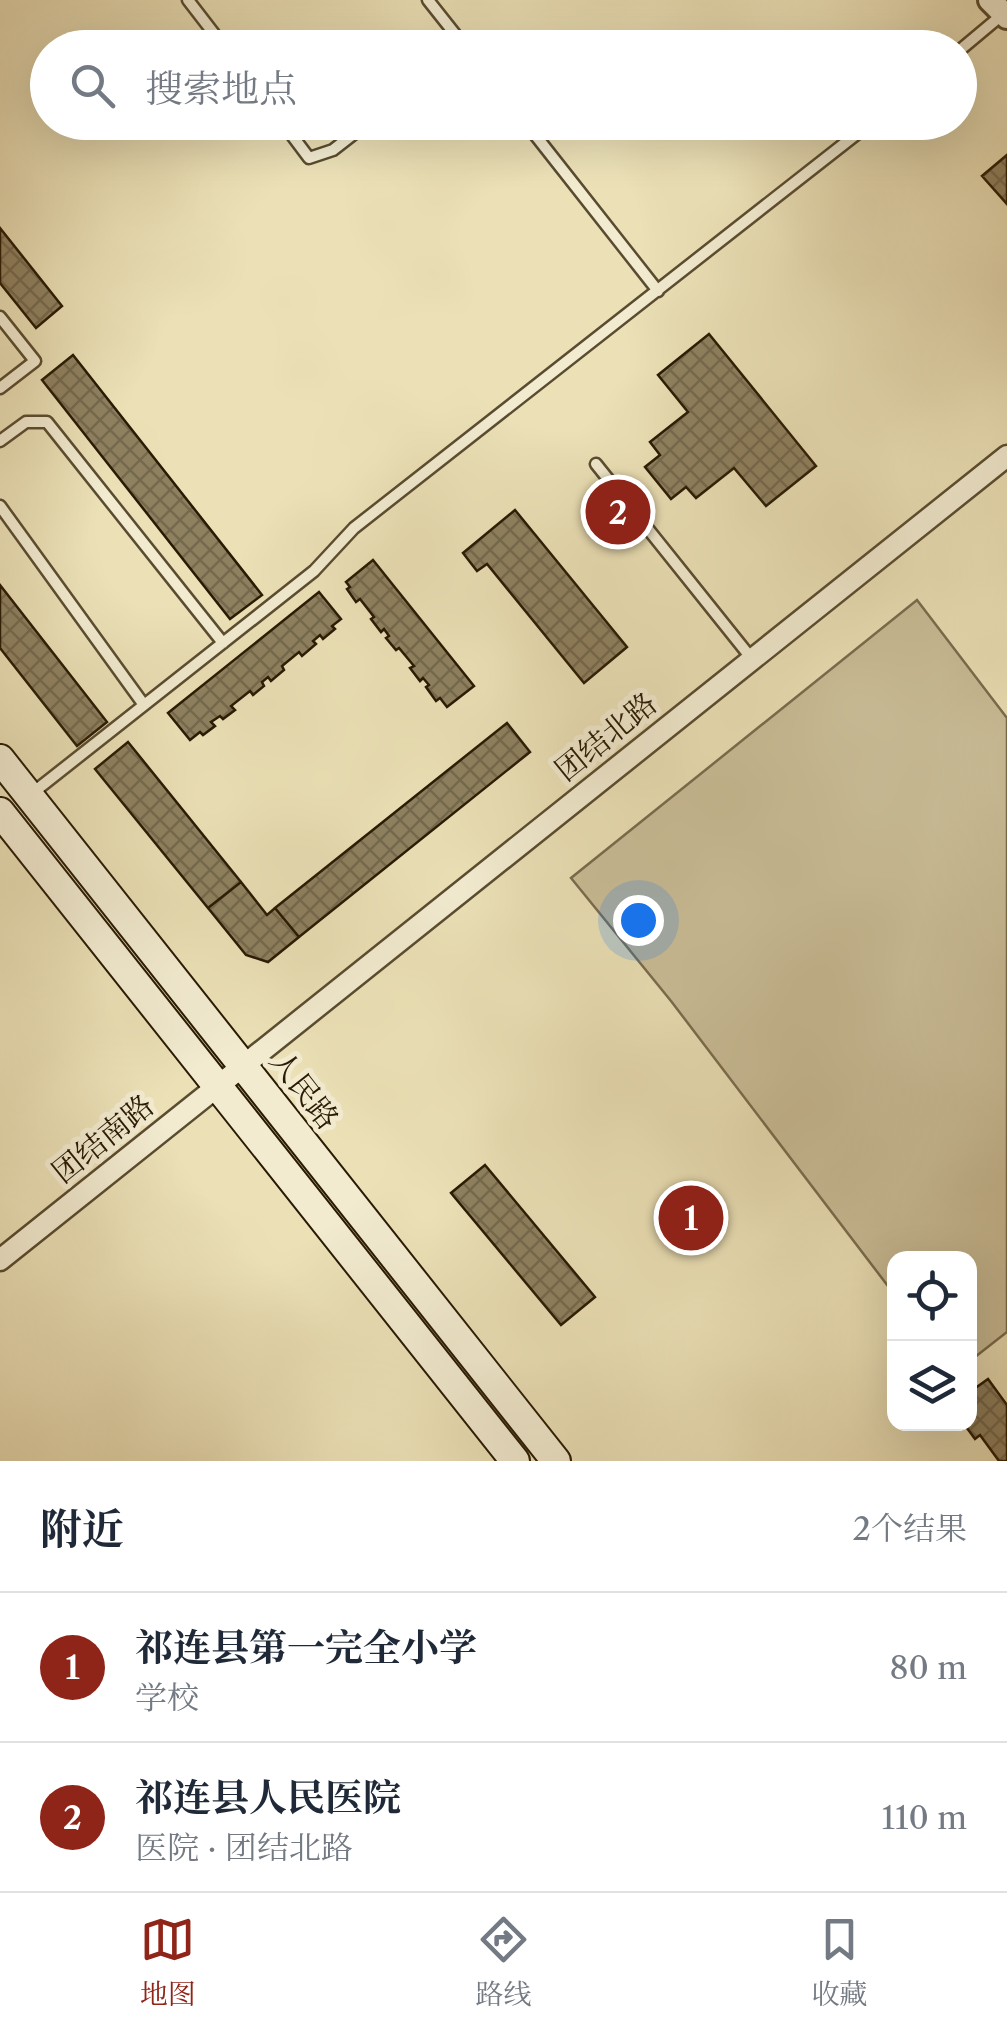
<!DOCTYPE html>
<html lang="zh">
<head>
<meta charset="utf-8">
<style>
	:root { --surface:#fff; --page:#f6f6f7; --text:#1f2937; --muted:#747a83; --line:#e0e1e3; --accent:#8f2418 }
	body { margin:0; font-family:"Libre Caslon Text","Noto Serif SC",serif; background:var(--page); color:var(--text) }
	.controls { position:absolute; right:30px; bottom:30px; display:grid; overflow:hidden; border-radius:20px; box-shadow:0 10px 40px #0002 }
	.controls button { width:90px; height:90px; display:grid; place-items:center; padding:0; border:0; border-bottom:2px solid var(--line); background:var(--surface); color:var(--text); font:50px sans-serif }
	.you { position:absolute; left:638px; top:920px; width:35px; height:35px; margin:-25px; border:8px solid #fff; border-radius:50%; background:#1a73e8; box-shadow:0 0 0 15px #1a73e833 }
	.badge { display:grid; place-items:center; width:65px; height:65px; border-radius:50%; background:var(--accent); color:#fff; font-size:32px; font-weight:700 }
	.pin { position:absolute; translate:-50% -50%; border:5px solid #fff; box-shadow:0 2px 10px #0006 }
	.list { margin:0; padding:0; list-style:none }
	h2 { display:flex; justify-content:space-between; align-items:center; height:130px; margin:0; padding:0 40px; font-size:42px }
	h2 small { font-size:32px; font-weight:400; color:var(--muted) }
	.list li { display:grid; grid-template-columns:65px 1fr auto; gap:30px; align-items:center; box-sizing:border-box; height:150px; padding:0 40px; border-top:2px solid var(--line) }
	.list b { display:block; font-size:38px; white-space:nowrap }
	.list p { margin:0; font-size:32px; white-space:nowrap; color:var(--muted) }
	.list em { font-size:32px; font-style:normal; color:var(--muted) }
	.icon { flex:none; width:55px; height:55px; fill:none; stroke:currentColor; stroke-width:2; stroke-linecap:round; stroke-linejoin:round }
	.map { position:relative; flex:none; width:1007px; height:1461px; overflow:hidden }
	.search { position:absolute; background:var(--surface); box-shadow:0 10px 40px #0002; left:30px; right:30px; top:30px; height:110px; display:flex; align-items:center; gap:25px; box-sizing:border-box; padding:0 35px; border-radius:55px; color:var(--muted); font-size:38px }
	.sheet { height:430px; background:var(--surface) }
	nav { display:flex; justify-content:space-around; align-items:center; box-sizing:border-box; height:140px; border-top:2px solid var(--line); background:var(--surface); font-size:28px; color:var(--muted) }
	nav a { display:grid; justify-items:center; gap:5px }
	nav .on { color:var(--accent) }
	.map>svg:first-child { display:block }
	.garden { fill:#cabe98; stroke:#7a6c4e; stroke-width:2.5 }
	.building { fill:url(#building-cross-hatch); stroke:#291a03; stroke-width:2.5 }
	.lines { fill:none; stroke-linecap:round; stroke-linejoin:round }
	.service-casing { stroke:#5a4c30; stroke-width:15 }
	.minor-casing { stroke:#5a4c30; stroke-width:25 }
	.tertiary-casing { stroke:#5a4c30; stroke-width:28 }
	.secondary-casing { stroke:#291a03; stroke-width:32 }
	.service { stroke:#f2ebd0; stroke-width:10 }
	.minor { stroke:#f2ebd0; stroke-width:20 }
	.tertiary { stroke:#f2ebd0; stroke-width:22 }
	.secondary { stroke:#f2ebd0; stroke-width:28 }
	.labels { text-anchor:middle; stroke-width:10; stroke-linejoin:round; paint-order:stroke }
	.street-label { font-size:30px; fill:#291a03; stroke:#f2ebd0 }
</style>
</head>
<body>
<div class="map">
<svg width="1007" height="1461" viewBox="0 0 1007 1461">
	<defs>
		<pattern id="building-cross-hatch" width="8" height="8" patternUnits="userSpaceOnUse" patternTransform="scale(2.5)"><rect width="8" height="8" fill="#8e8160"/><path d="M0 0l8 8M0 8l8-8" fill="none" stroke="#74694d"/></pattern>
	</defs>
	<rect width="100%" height="100%" fill="#ebe0b6"/>
	<filter id="stains"><feTurbulence type="fractalNoise" baseFrequency=".002" numOctaves="4"/><feColorMatrix values="0 0 0 0 .2 0 0 0 0 .09 0 0 0 0 .02 0 0 0 .5 -.17"/></filter>
	<radialGradient id="worn" r=".72"><stop offset=".6" stop-color="#630" stop-opacity="0"/><stop offset="1" stop-color="#630" stop-opacity=".3"/></radialGradient>
	<!-- garden -->
	<path class="garden" d="M917,600L1007,718V1332L970,1361V1258H894V1294L671,1001L571,878Z"/>
	<!-- building -->
	<path class="building" d="M1007,155V204L982,176Z
		M0,228L62,306L36,328L0,283Z
		M709,334L816,466L766,506L734,468L696,498L686,487L671,499L645,467L660,455L650,442L688,412L658,375Z
		M73,355L262,595L230,619L42,380Z
		M515,510L627,647L584,683L487,564L477,571L463,553Z
		M373,560L474,686L447,707L440,698L436,701L426,687L429,685L423,678L420,681L410,668L414,666L399,648L396,650L386,638L389,636L384,629L381,632L371,619L374,617L360,599L356,602L347,589L350,587L346,582Z
		M0,585L107,722L77,746L0,648Z
		M319,592L341,619L332,626L335,629L323,639L320,635L313,641L316,644L302,656L299,652L282,666L284,670L271,681L268,677L262,682L264,686L253,695L250,691L231,706L235,710L223,719L220,716L211,722L215,726L203,735L200,732L190,740L168,713Z
		M507,723L530,752L299,937L275,908Z
		M128,742L241,882L208,908L95,769Z
		M241,882L267,915L275,908L299,937L268,962L246,955L208,908Z
		M485,1165L595,1297L561,1325L451,1193Z
		M988,1379L1007,1405V1461H999L980,1435L975,1439L964,1424H970V1392Z"/>
	<g class="lines">
		<defs>
			<path id="service" d="M188,0L225,48
				M428,0L466,48
				M960,50L1003,14
				M282,122L309,158L333,150L369,122
				M525,122L658,291
				M0,317L35,361L0,388
				M0,441L26,422H47L223,643
				M596,464L752,659
				M0,506L144,705
				M30,795L314,571L354,528L872,122"/>
			<path id="minor" d="M0,1260L1007,456"/>
			<path id="tertiary" d="M990,0L1007,17"/>
			<path id="secondary" d="M0,759L556,1461
				M0,812L515,1461"/>
		</defs>
		<!-- service casing -->
		<use href="#service" class="service-casing"/>
		<!-- minor casing -->
		<use href="#minor" class="minor-casing"/>
		<!-- tertiary casing -->
		<use href="#tertiary" class="tertiary-casing"/>
		<!-- secondary casing -->
		<use href="#secondary" class="secondary-casing"/>
		<!-- service -->
		<use href="#service" class="service"/>
		<!-- minor -->
		<use href="#minor" class="minor"/>
		<!-- tertiary -->
		<use href="#tertiary" class="tertiary"/>
		<!-- secondary -->
		<use href="#secondary" class="secondary"/>
	</g>
	<g class="labels">
		<!-- street labels -->
		<g class="street-label">
			<text transform="translate(606 737) rotate(-39)" y="10">团结北路</text>
			<text transform="translate(304 1090) rotate(52)" y="10">人民路</text>
			<text transform="translate(103 1139) rotate(-39)" y="10">团结南路</text>
		</g>
	</g>
	<rect width="100%" height="100%" filter="url(#stains)"/>
	<rect width="100%" height="100%" fill="url(#worn)"/>
</svg>
<div class="controls">
<button><svg class="icon" aria-label="locate" viewBox="0 0 24 24"><circle cx="12" cy="12" r="6"/><path d="M12 2v4M12 18v4M2 12h4M18 12h4"/></svg></button>
<button><svg class="icon" aria-label="layers" viewBox="0 0 24 24"><path d="M12 4l9 5-9 5-9-5zM3 14l9 5 9-5"/></svg></button>
</div>
<div class="you"></div>
<div class="pin badge" style="left:691px;top:1218px">1</div>
<div class="pin badge" style="left:618px;top:512px">2</div>
<div class="search"><svg class="icon" aria-label="search" viewBox="0 0 24 24"><circle cx="10" cy="10" r="6"/><path d="M15 15l6 6"/></svg>搜索地点</div>
</div>
<section class="sheet">
<h2>附近<small>2个结果</small></h2>
<ul class="list">
<li><span class="badge">1</span><div><b>祁连县第一完全小学</b><p>学校</p></div><em>80 m</em></li>
<li><span class="badge">2</span><div><b>祁连县人民医院</b><p>医院 · 团结北路</p></div><em>110 m</em></li>
</ul>
</section>
<nav>
<a class="on"><svg class="icon" aria-label="map" viewBox="0 0 24 24"><path d="M3 6l6-2 6 2 6-2v14l-6 2-6-2-6 2zM9 4v14M15 6v14"/></svg>地图</a>
<a><svg class="icon" aria-label="directions" viewBox="0 0 24 24"><path d="M12 3l9 9-9 9-9-9zM9 14v-3h6M13 9l2 2-2 2"/></svg>路线</a>
<a><svg class="icon" aria-label="saved" viewBox="0 0 24 24"><path d="M7 4h10v16l-5-4-5 4z"/></svg>收藏</a>
</nav>
</body>
</html>
